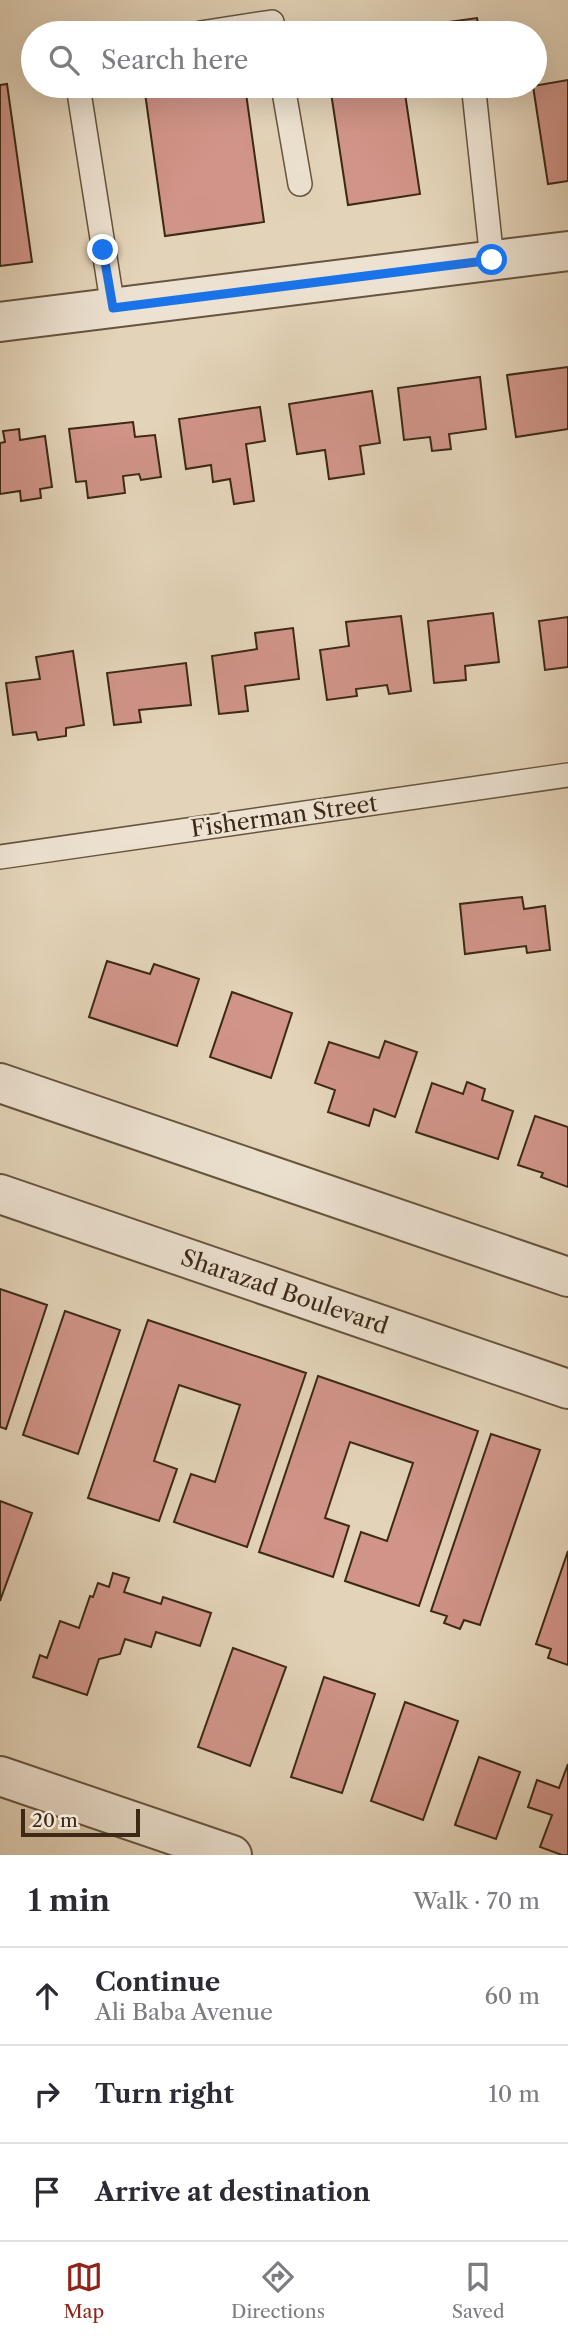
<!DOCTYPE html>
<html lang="en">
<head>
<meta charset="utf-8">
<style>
	:root { --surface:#fff; --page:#f2f2f3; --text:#2b2b33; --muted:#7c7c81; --line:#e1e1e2; --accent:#8f2418 }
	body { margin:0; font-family:"Libre Caslon Text",serif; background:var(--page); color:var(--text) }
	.scale { position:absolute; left:21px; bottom:18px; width:119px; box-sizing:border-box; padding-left:7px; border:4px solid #3c2916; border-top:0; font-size:19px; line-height:24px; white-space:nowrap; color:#3c2916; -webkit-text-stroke:5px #ede2d1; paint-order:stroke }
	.stop { position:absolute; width:21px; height:21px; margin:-16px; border:5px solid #1a73e8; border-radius:50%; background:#fff }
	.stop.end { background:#1a73e8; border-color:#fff; box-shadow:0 2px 7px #0008 }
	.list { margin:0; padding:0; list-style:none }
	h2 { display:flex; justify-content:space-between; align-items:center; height:91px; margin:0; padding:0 28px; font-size:30px }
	h2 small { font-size:23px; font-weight:400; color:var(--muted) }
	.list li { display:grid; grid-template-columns:46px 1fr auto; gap:21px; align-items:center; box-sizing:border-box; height:98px; padding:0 28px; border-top:2px solid var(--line) }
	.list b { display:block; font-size:26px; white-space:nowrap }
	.list p { margin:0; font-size:23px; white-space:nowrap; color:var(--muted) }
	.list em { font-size:23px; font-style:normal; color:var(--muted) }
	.icon { flex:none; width:38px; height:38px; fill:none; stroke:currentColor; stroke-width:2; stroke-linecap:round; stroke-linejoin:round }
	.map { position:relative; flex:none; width:568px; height:1855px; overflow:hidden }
	.search { position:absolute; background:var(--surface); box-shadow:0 7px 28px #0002; left:21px; right:21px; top:21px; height:77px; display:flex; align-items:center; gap:18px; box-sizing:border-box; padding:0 24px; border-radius:38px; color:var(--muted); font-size:26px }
	.sheet { height:385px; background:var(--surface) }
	nav { display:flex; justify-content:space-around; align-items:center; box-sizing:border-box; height:98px; border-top:2px solid var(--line); background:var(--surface); font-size:19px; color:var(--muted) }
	nav a { display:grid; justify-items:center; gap:4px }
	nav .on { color:var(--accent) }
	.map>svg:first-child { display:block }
	.building { fill:#d09488; stroke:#3c2916; stroke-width:2 }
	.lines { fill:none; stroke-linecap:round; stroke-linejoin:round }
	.service-casing { stroke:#66543e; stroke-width:26 }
	.minor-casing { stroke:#66543e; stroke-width:42 }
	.tertiary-casing { stroke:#66543e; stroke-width:42 }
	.service { stroke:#ede2d1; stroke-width:23 }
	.minor { stroke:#ede2d1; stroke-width:38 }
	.tertiary { stroke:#ede2d1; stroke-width:38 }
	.route { stroke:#1a73e8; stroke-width:9 }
	.labels { text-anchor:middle; stroke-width:5; stroke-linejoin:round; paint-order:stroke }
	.street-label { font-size:23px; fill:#3c2916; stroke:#ede2d1 }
</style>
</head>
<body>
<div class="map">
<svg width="568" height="1855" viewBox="0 0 568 1855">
	<rect width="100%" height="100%" fill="#e3d3b8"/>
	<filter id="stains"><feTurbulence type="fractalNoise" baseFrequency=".00286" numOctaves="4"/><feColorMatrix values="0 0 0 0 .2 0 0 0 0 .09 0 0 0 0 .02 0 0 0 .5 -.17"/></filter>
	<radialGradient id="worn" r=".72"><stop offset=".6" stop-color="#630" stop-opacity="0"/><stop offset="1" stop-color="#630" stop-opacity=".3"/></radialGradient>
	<!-- building -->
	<path class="building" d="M477,18L480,33H368Z
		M568,80V181L548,184L533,86Z
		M7,84L32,262L0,266V85Z
		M144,86H245L264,222L165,236Z
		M330,86H414L404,87L420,194L348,205Z
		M568,367V429L516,437L507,375Z
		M480,377L486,429L449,434L451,449L432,451L430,437L404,440L398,388Z
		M372,391L380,443L360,446L364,474L329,479L325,450L297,454L289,404Z
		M260,407L265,441L246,444L254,501L234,504L230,479L213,482L211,465L186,469L179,419Z
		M133,422L135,437L155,435L161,477L141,480L139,474L123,476L125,493L88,498L86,481L76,482L69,429Z
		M19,429L20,440L45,436L52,487L40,489L41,498L21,501L20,491L0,494V443L5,442L3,431Z
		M493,613L499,662L465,666L466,680L434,683L428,621Z
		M401,616L411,691L389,694L387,685L356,689L357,696L327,700L320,650L349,646L346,622Z
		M568,617V667L545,670L539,621Z
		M293,628L299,679L245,686L248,711L219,714L212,656L257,649L255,633Z
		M73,651L84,725L66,728V736L38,740L36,732L13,735L6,683L40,679L36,657Z
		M186,663L191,705L139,710L141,722L114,725L107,673Z
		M522,897L524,909L545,906L550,950L527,953L526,946L465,954L460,904Z
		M107,961L150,974L154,964L199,979L177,1046L89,1017Z
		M232,992L292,1013L271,1078L210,1057Z
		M385,1041L417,1052L395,1117L374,1109L369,1126L328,1112L335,1090L315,1083L329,1042L379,1058Z
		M467,1082L485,1089L482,1100L513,1111L498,1159L416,1132L432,1083L463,1094Z
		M535,1116L568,1127V1187L541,1177L543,1173L518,1165Z
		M0,1289L47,1305L6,1429L0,1427Z
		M65,1311L120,1330L78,1454L23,1435Z
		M148,1320L306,1373L247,1547L174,1522L191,1474L215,1482L240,1405L179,1385L154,1461L177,1469L159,1521L88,1498Z
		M318,1376L478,1431L419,1606L345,1581L361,1532L387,1541L413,1463L350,1442L325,1518L349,1526L333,1577L259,1552Z
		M491,1434L540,1450L480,1625L464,1620L460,1629L444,1623L447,1616L431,1611Z
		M0,1501L32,1513L0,1601Z
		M568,1551V1665L548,1658L551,1649L536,1644Z
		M113,1573L129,1578L124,1592L161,1604L163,1597L211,1613L200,1646L156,1632L151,1647L125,1639L120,1654L99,1659L87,1695L33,1677L40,1655L47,1658L60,1621L79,1628L90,1596L93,1597L98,1583L109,1587Z
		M233,1648L286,1667L250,1766L198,1747Z
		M324,1677L375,1694L342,1793L291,1777Z
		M405,1702L458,1721L423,1820L371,1801Z
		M479,1757L520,1772L496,1839L455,1825Z
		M568,1764V1855H562L540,1847L552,1815L528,1807L537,1780L559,1788Z"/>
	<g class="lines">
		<defs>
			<path id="service" d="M200,33L272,22L274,33
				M78,86L113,308
				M283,86L300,184
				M474,92L492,260
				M0,857L568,775"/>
			<path id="minor" d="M0,1776L232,1855"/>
			<g id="tertiary">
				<path d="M0,322L568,251"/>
				<path d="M0,1083L568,1277"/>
				<path id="s1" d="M0,1194L568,1389"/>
			</g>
		</defs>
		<!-- service casing -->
		<use href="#service" class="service-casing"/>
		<!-- minor casing -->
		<use href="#minor" class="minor-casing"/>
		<!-- tertiary casing -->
		<use href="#tertiary" class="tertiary-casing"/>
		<!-- service -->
		<use href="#service" class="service"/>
		<!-- minor -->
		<use href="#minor" class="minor"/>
		<!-- tertiary -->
		<use href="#tertiary" class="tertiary"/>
	</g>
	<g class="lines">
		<!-- route -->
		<path class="route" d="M103,250L113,308L492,260"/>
	</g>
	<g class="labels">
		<!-- street labels -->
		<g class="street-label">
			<text transform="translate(284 816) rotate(-8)" y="8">Fisherman Street</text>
			<text dy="8" stroke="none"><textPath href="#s1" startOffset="301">Sharazad Boulevard</textPath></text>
		</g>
	</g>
	<rect width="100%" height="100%" filter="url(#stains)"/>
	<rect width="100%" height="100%" fill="url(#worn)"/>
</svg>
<div class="scale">20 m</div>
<div class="stop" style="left:492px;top:260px"></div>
<div class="stop end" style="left:103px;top:250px"></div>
<div class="search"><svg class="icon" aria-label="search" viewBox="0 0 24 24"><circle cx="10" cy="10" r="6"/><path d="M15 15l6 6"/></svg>Search here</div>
</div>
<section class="sheet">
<h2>1 min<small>Walk · 70 m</small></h2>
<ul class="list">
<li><svg class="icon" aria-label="ahead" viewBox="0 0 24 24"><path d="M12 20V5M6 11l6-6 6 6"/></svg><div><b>Continue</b><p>Ali Baba Avenue</p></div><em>60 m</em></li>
<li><svg class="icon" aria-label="right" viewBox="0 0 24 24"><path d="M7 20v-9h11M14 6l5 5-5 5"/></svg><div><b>Turn right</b></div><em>10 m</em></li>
<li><svg class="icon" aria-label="arrive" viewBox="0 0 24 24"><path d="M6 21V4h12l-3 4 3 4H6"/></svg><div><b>Arrive at destination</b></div></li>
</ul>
</section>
<nav>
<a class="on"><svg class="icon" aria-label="map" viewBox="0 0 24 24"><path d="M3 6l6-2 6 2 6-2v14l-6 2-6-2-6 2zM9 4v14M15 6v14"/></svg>Map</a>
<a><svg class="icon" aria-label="directions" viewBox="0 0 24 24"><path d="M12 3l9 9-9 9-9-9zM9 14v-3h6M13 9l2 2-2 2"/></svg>Directions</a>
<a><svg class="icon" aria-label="saved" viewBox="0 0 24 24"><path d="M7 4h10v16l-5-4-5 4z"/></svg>Saved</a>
</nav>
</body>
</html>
